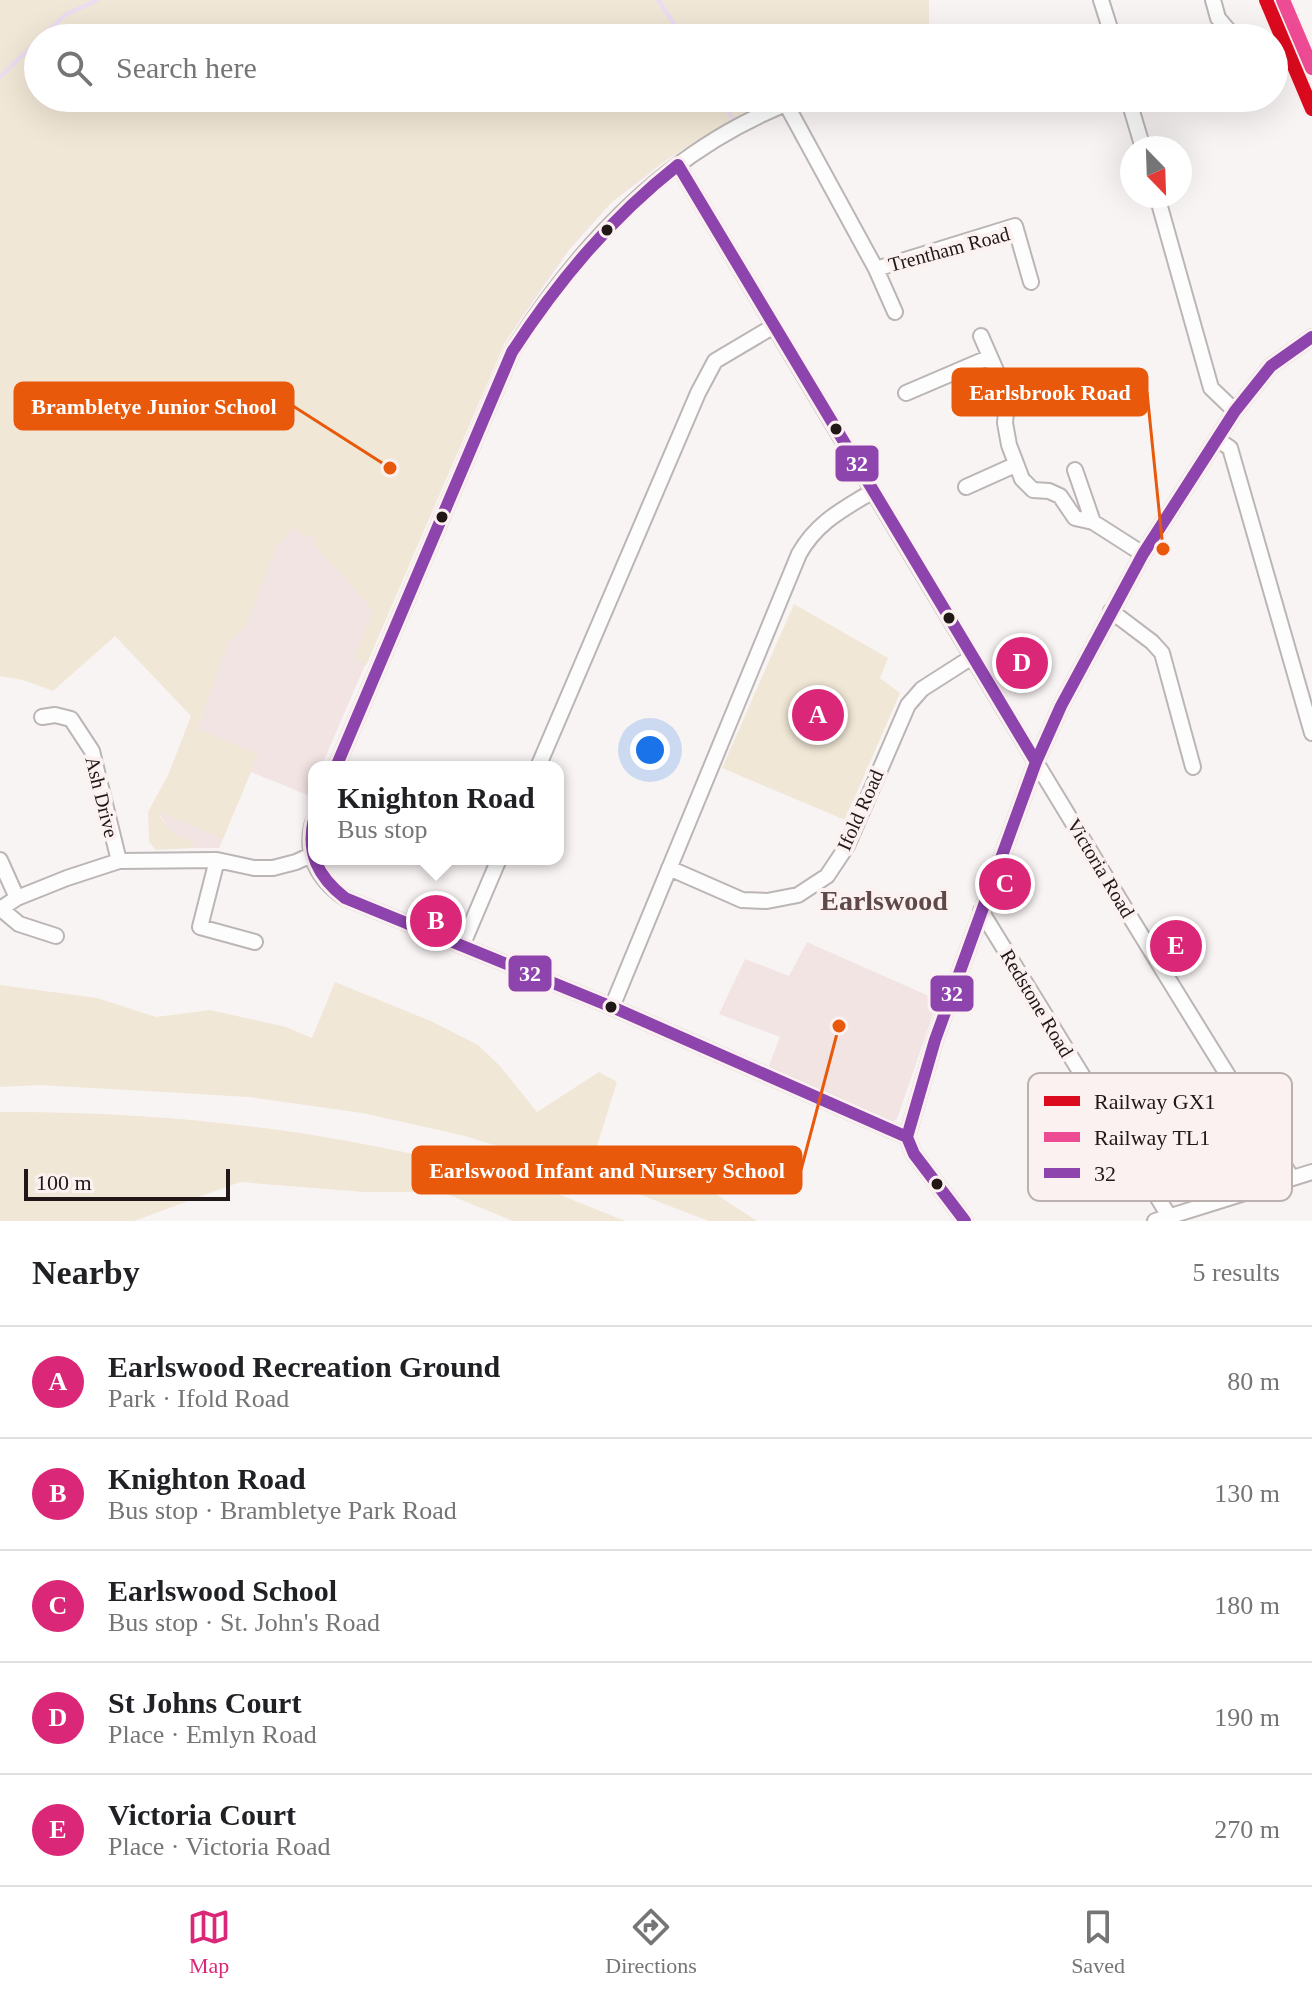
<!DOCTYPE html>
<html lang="en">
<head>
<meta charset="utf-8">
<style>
	:root { --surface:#fff; --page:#f6f6f6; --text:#202124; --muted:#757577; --line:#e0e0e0; --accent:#db2777 }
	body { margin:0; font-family:Georgia,serif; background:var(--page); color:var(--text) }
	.compass { position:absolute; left:1120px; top:136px; width:72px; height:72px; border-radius:50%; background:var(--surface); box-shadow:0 8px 32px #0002; rotate:157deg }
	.scale { position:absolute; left:24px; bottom:20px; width:206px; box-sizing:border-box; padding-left:8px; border:4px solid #201716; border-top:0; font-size:22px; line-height:28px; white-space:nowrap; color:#201716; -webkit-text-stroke:6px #fcf1f1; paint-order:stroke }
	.you { position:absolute; left:650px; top:750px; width:28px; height:28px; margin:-20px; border:6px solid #fff; border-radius:50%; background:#1a73e8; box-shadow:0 0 0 12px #1a73e833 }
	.badge { display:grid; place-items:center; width:52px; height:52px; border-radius:50%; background:var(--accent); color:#fff; font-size:26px; font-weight:700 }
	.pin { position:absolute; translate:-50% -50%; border:4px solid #fff; box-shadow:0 2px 8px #0006 }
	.popup { position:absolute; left:308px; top:761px; width:256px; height:104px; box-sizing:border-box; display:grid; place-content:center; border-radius:16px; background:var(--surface); filter:drop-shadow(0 2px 6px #0005); font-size:26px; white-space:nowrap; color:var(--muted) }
	.popup b { font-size:30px; color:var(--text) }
	.popup::after { content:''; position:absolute; left:50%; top:100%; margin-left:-16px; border:16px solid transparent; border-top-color:var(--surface) }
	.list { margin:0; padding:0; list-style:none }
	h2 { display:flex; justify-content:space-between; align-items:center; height:104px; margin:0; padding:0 32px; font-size:34px }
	h2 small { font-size:26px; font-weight:400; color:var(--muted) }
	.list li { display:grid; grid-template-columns:52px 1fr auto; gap:24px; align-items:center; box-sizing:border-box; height:112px; padding:0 32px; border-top:2px solid var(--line) }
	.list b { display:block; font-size:30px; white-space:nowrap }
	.list p { margin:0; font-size:26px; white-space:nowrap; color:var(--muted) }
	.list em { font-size:26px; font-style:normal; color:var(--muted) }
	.icon { flex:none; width:44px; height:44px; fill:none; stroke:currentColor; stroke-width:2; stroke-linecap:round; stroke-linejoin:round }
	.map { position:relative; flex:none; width:1312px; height:1221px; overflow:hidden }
	.search { position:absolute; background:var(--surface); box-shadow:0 8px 32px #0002; left:24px; right:24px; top:24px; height:88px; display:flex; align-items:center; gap:20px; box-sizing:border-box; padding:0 28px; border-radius:44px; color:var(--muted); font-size:30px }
	.sheet { height:664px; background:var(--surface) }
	nav { display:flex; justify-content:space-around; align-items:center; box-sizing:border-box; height:112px; border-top:2px solid var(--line); background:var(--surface); font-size:22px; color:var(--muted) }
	nav a { display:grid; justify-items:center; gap:4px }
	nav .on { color:var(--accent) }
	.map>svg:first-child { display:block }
	.built { fill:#f2e4e3 }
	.green { fill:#f1e7d6 }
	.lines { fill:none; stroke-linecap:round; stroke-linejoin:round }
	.stream { stroke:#ecddf2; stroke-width:4 }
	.minor-casing { stroke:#bcb5b5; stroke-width:18 }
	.minor { stroke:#fefdfd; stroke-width:14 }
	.bus-1-casing { stroke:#fcf1f1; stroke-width:18 }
	.bus-1 { stroke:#8e44ad; stroke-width:12 }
	.rail-1-casing { stroke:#fcf1f1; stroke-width:20 }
	.rail-2-casing { stroke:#fcf1f1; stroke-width:20 }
	.rail-1 { stroke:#dc0a1e; stroke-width:14 }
	.rail-2 { stroke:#ee4b95; stroke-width:14 }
	.bus-dot { fill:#201716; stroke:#fcf1f1; stroke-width:3 }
	.labels { text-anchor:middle; stroke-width:8; stroke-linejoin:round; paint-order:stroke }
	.street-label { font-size:20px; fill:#201716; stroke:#fcf1f1 }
	.district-label { font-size:28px; font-weight:bold; fill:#5e4948; stroke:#fcf1f1 }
	.key { fill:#fcf1f1; stroke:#bab0af; stroke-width:2 }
	.key-label { font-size:22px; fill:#201716 }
	.leader { fill:none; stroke:#e8590c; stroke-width:3 }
	.callout-dot { fill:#e8590c; stroke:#fcf1f1; stroke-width:3 }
	.callout { fill:#e8590c; stroke:#e8590c; stroke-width:3 }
	.callout-label { font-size:22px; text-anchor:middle; font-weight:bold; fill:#fff }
	.line-badge { stroke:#fcf1f1; stroke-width:3 }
	.badge-label { font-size:22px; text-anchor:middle; font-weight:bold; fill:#fff }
</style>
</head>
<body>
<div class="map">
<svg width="1312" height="1221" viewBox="0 0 1312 1221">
	<rect width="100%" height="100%" fill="#f9f4f4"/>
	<!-- built -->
	<path class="built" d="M670,158L612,202L569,250L505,342L321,767H314V787L310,796L251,772L219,848H194L192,842L173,833L159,814L197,729L229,641L246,625L277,546L308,509L375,361Z
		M807,942L938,1000L897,1119L888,1124L767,1071L780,1037L719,1014L745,959L789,976Z"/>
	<!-- green -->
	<path class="green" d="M0,0H929V38H38V98H770C716,129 659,160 612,202C569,241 536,294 505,342L366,666L354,658L373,610L314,544L315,539L292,529L277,546L246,626L229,641L197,729L258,754L223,839L161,812L159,815L173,833L192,842L194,848L156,850L149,842L148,812L169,773L191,716L115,636L53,691L23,680L0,676Z
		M794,604L888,658L880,678L900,693L845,820L722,768Z
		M335,982L433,1022L478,1045L500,1066L537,1112L599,1072L617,1082L597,1146L708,1189L757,1221H709L580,1172L465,1136L362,1113L249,1097L40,1085L0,1087V985L97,998L156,1017L210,1010L286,1027L312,1038Z
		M0,1112C182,1111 372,1134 546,1190C573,1199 599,1211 626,1221H513L442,1192H364L240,1182L134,1221H0Z"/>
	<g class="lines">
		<!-- stream -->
		<path class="stream" d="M658,0L684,38
			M40,38L65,15L97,0
			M0,77L38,40
			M721,98L733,120"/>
		<defs>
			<path id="minor" d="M1101,0L1113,38
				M1213,0L1218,18L1235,38
				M1128,98L1143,148
				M786,104L876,269L1015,226L1031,282
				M678,165C881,504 1082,844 1292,1178
				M1157,196L1211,388L1235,411
				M876,269L895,312
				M981,336L1002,384L1007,402L1005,423L1009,445L1022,479L1033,490L1049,491L1060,496L1075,518L1093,522L1143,554
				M906,393L990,357
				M1218,440L1230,448L1312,733
				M1075,470L1093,522
				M966,487L1015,465
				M1111,611L1152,642L1162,653L1193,767
				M42,717L55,715L71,719L92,751L119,861
				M336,767L512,352C582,240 675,143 802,98
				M538,767L698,393L715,361L774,326
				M314,819C303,852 317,879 345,898L612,1007L907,1137
				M0,860L17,898
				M217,860L200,927L255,942
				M669,868L742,900L767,901L798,895L827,876L847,846L908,705L922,689L972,657
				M0,909L17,898L67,878L119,861L217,860L254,868H273L296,862L311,855
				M1,909L19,924L56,936
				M981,911L1169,1216
				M462,946L499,859
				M612,1007L799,554C817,522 842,510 873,491
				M965,1221L914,1154L907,1137L935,1040L1036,762L1061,706L1143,554L1235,411L1271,366L1312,337
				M1155,1221L1312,1172"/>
		</defs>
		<!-- minor casing -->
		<use href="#minor" class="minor-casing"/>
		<!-- minor -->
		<use href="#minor" class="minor"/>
		<defs>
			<path id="bus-1" d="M678,165L1036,762
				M336,767L512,352C559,280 611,218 678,165
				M314,819C306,853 318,877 345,898L612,1007L907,1137
				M965,1221L914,1154L907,1137L935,1040L1036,762L1061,706L1143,554L1235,411L1271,366L1312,337"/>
		</defs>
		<!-- bus-1 casing -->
		<use href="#bus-1" class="bus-1-casing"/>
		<!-- bus-1 -->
		<use href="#bus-1" class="bus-1"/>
		<defs>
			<path id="rail-1" d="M1266,0L1312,109"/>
			<path id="rail-2" d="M1283,0L1312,68"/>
		</defs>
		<!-- rail-1 casing -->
		<use href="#rail-1" class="rail-1-casing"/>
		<!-- rail-2 casing -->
		<use href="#rail-2" class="rail-2-casing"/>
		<!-- rail-1 -->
		<use href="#rail-1" class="rail-1"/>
		<!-- rail-2 -->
		<use href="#rail-2" class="rail-2"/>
	</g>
	<!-- markers -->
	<g class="bus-dot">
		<circle cx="607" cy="230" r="7"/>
		<circle cx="836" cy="429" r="7"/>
		<circle cx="442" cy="517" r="7"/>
		<circle cx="949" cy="618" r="7"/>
		<circle cx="611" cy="1007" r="7"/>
		<circle cx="937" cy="1184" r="7"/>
	</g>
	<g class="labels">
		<!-- street labels -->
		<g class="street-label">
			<text transform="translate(949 249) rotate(-15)" y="7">Trentham Road</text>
			<text transform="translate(102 797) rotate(76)" y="7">Ash Drive</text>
			<text transform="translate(860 810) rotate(-66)" y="7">Ifold Road</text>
			<text transform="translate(1101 868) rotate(59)" y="7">Victoria Road</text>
			<text transform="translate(1037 1003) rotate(59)" y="7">Redstone Road</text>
		</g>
		<!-- district labels -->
		<g class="district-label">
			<text x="884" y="910">Earlswood</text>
		</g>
	</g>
	<!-- legend -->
	<rect x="1028" y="1073" width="264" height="128" rx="12" class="key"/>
	<rect x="1044" y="1096" width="36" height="10" fill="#dc0a1e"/>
	<rect x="1044" y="1132" width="36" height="10" fill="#ee4b95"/>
	<rect x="1044" y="1168" width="36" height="10" fill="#8e44ad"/>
	<g class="key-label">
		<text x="1094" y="1109">Railway GX1</text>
		<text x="1094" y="1145">Railway TL1</text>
		<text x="1094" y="1181">32</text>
	</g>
	<!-- callouts -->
	<path class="leader" d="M1163 549L1147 392M390 468L293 406M839 1026L801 1170"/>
	<g class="callout-dot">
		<circle cx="1163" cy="549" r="8"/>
		<circle cx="390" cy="468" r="8"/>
		<circle cx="839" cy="1026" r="8"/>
	</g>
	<g class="callout">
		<rect x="953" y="369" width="194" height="46" rx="8"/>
		<rect x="15" y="383" width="278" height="46" rx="8"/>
		<rect x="413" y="1147" width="388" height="46" rx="8"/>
	</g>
	<g class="callout-label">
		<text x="1050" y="400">Earlsbrook Road</text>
		<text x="154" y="414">Brambletye Junior School</text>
		<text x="607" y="1178">Earlswood Infant and Nursery School</text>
	</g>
	<g class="line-badge">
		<rect x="834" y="444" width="46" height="39" rx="8" fill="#8e44ad"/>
		<rect x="507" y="954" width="46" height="39" rx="8" fill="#8e44ad"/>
		<rect x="929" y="974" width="46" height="39" rx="8" fill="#8e44ad"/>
	</g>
	<g class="badge-label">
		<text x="857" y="471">32</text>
		<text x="530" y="981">32</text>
		<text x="952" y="1001">32</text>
	</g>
</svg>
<svg class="compass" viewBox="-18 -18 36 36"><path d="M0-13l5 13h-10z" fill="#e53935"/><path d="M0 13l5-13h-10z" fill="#757577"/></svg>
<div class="scale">100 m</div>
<div class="you"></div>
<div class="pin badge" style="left:818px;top:715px">A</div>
<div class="pin badge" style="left:436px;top:921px">B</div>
<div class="popup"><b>Knighton Road</b>Bus stop</div>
<div class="pin badge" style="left:1005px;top:884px">C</div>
<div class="pin badge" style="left:1022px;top:663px">D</div>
<div class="pin badge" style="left:1176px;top:946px">E</div>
<div class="search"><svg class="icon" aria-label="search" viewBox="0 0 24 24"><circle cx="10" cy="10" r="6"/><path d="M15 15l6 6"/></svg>Search here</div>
</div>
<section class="sheet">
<h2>Nearby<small>5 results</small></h2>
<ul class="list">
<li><span class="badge">A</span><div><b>Earlswood Recreation Ground</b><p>Park · Ifold Road</p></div><em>80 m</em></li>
<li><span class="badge">B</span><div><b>Knighton Road</b><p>Bus stop · Brambletye Park Road</p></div><em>130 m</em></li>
<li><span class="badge">C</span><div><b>Earlswood School</b><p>Bus stop · St. John's Road</p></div><em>180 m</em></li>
<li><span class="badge">D</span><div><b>St Johns Court</b><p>Place · Emlyn Road</p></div><em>190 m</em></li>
<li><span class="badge">E</span><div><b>Victoria Court</b><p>Place · Victoria Road</p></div><em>270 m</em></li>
</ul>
</section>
<nav>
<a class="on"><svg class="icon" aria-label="map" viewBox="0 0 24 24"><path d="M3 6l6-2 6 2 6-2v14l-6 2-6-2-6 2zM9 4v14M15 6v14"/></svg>Map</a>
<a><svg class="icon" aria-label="directions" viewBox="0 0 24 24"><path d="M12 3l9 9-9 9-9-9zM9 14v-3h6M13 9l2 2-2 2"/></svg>Directions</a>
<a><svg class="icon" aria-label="saved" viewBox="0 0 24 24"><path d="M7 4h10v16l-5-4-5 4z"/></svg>Saved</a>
</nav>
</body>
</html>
